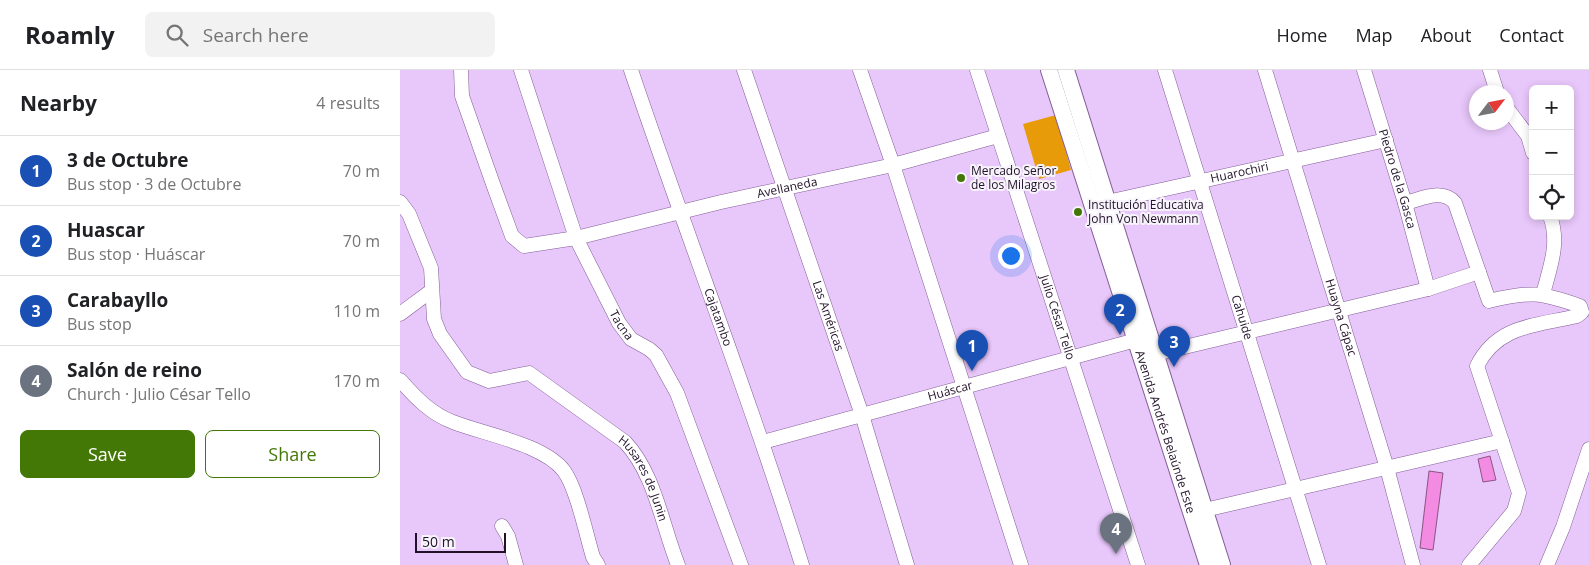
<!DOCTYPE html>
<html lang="en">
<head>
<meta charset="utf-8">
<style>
	:root { --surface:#fff; --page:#f2f2f2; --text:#202124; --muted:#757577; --line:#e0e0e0; --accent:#437806 }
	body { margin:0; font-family:"Open Sans",sans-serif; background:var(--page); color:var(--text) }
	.controls { position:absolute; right:15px; top:15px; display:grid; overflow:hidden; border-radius:8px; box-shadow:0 2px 8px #0003 }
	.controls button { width:45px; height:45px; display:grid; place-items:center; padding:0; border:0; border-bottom:1px solid var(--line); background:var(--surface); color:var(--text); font:25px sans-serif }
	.compass { position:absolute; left:1069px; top:15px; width:45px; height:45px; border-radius:50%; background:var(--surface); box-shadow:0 2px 8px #0003; rotate:58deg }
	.scale { position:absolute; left:15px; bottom:12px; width:91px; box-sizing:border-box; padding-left:5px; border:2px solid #221229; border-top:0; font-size:14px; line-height:18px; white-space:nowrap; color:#221229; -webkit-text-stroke:4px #f8f4fb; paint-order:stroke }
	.you { position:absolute; left:610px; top:185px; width:18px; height:18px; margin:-12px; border:4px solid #fff; border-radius:50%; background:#1a73e8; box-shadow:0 0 0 8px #1a73e833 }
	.badge { display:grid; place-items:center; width:32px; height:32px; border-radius:50%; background:var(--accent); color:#fff; font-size:16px; font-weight:700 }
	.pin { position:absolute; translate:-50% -41px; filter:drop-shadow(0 1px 2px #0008) }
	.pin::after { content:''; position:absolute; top:26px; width:18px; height:15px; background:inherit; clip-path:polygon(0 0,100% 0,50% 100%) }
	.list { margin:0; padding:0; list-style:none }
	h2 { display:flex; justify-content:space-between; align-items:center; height:65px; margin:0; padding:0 20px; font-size:21px }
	h2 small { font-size:16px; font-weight:400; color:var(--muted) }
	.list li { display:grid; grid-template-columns:32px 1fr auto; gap:15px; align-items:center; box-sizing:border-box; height:70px; padding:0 20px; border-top:1px solid var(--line) }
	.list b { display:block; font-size:19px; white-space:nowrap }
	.list p { margin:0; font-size:16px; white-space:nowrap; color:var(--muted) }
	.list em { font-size:16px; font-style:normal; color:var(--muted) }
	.actions { display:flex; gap:10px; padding:15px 20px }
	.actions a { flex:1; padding:11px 0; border:1px solid var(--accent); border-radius:8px; text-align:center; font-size:18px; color:var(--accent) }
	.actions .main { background:var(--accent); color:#fff }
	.icon { flex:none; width:28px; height:28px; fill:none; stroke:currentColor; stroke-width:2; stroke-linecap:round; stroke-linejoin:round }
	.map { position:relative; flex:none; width:1189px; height:495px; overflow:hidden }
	header { display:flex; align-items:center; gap:30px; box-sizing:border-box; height:70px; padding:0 25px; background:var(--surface); border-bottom:1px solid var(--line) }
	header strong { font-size:24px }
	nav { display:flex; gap:28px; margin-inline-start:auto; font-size:18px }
	.search { width:350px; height:45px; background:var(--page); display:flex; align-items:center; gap:12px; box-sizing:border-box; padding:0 18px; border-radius:8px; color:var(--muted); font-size:19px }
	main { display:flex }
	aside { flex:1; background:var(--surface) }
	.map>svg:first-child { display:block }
	.green { fill:#e89b09 }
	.building { fill:#f28be1; stroke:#8b5482 }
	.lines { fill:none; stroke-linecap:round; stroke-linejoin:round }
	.minor-casing { stroke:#835e97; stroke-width:15 }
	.tertiary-casing { stroke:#835e97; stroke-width:18 }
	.minor { stroke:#fff; stroke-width:14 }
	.tertiary { stroke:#fff; stroke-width:16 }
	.poi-dot { fill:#437806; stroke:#f8f4fb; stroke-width:2 }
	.labels { text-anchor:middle; stroke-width:4; stroke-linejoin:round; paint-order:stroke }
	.poi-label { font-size:12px; fill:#221229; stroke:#f8f4fb; text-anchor:start }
	.street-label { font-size:12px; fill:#221229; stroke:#f8f4fb }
</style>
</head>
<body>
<header>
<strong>Roamly</strong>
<div class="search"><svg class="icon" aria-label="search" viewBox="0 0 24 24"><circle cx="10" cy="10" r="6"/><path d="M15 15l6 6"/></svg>Search here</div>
<nav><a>Home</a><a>Map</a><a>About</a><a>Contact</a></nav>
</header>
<main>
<aside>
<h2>Nearby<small>4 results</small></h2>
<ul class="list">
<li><span class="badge" style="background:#1a4fb4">1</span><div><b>3 de Octubre</b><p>Bus stop · 3 de Octubre</p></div><em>70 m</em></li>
<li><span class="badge" style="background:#1a4fb4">2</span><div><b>Huascar</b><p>Bus stop · Huáscar</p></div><em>70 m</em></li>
<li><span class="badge" style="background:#1a4fb4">3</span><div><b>Carabayllo</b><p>Bus stop</p></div><em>110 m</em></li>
<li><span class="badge" style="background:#6b7280">4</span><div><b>Salón de reino</b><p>Church · Julio César Tello</p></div><em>170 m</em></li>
</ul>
<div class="actions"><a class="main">Save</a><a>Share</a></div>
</aside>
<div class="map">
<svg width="1189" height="495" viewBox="0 0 1189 495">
	<rect width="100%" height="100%" fill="#e8c7fa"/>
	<!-- green -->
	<path class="green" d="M656,45L671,100L639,109L623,54Z"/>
	<!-- building -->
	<path class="building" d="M1090,386L1096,410L1083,412L1078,389Z
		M1029,401L1043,403L1033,480L1020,478Z"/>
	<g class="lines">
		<defs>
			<g id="minor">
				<path id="s1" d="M61,0L62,26L93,114L112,166L124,176L176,168L321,132L493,95L598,66"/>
				<path id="s2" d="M121,0L176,168L219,253L231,269L249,279L256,285L277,323L341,495"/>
				<path id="s3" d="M231,0C287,166 350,328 402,495"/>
				<path id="s4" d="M344,0L462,345L507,495"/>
				<path d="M460,0L493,95L621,495"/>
				<path id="s5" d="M577,0L738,495"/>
				<path id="s6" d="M765,0L919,495"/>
				<path id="s7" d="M865,0L987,398L1013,495"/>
				<path id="s8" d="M964,0L1005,133L1028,219"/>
				<path d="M1090,0L1097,22"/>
				<path d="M1106,37L1128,66L1133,83"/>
				<path id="s9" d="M0,132L9,144L31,198L34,249L40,264L67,302L89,311L129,303L225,372C255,404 262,455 278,495"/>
				<path d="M1005,133C1022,129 1042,118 1055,133L1089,231C1131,221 1140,222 1180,236L1182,242L1177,246C1137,256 1098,254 1077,296L1119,423L1114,441L1069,495"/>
				<path id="s10" d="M698,134L986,70"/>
				<path d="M1143,224C1150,197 1160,173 1150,146"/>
				<path d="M0,244L31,221"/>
				<path d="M755,284L1028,219L1079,202"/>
				<path d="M0,310C15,327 31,344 53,352C83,364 144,374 164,401C177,419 186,464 193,487L198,495"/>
				<path id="s11" d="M363,372L736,270"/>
				<path d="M796,442L1102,371"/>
				<path d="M102,456L108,466L116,495"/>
				<path d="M1147,495L1163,457L1189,379"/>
			</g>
			<g id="tertiary">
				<path id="s12" d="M649,0L808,495"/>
				<path d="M666,0L822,495"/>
			</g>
		</defs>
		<!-- minor casing -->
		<use href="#minor" class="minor-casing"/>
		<!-- tertiary casing -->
		<use href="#tertiary" class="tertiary-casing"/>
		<!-- minor -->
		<use href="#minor" class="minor"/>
		<!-- tertiary -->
		<use href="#tertiary" class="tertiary"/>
	</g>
	<!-- markers -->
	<g class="poi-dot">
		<circle cx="561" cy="108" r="5"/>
		<circle cx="678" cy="142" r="5"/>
	</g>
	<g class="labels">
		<!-- poi labels -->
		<g class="poi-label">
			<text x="571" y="105">Mercado Señor<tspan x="571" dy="14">de los Milagros</tspan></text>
			<text x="688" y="139">Institución Educativa<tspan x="688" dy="14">John Von Newmann</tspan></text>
		</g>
		<!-- street labels -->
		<g class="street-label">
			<text dy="4" stroke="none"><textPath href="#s10" startOffset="145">Huarochiri</textPath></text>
			<text dy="4" stroke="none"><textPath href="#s8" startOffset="114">Piedro de la Gasca</textPath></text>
			<text dy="4" stroke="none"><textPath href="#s1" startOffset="460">Avellaneda</textPath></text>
			<text dy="4" stroke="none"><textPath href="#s3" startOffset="262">Cajatambo</textPath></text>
			<text dy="4" stroke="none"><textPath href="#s4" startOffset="260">Las Américas</textPath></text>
			<text dy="4" stroke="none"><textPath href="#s7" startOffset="259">Huayna Cápac</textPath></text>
			<text dy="4" stroke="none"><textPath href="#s5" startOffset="260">Julio César Tello</textPath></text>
			<text dy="4" stroke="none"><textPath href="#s6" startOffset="259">Cahuide</textPath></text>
			<text dy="4" stroke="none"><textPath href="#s2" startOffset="275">Tacna</textPath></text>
			<text dy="4" stroke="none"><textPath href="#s11" startOffset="194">Huáscar</textPath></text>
			<text dy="4" stroke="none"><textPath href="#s12" startOffset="380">Avenida Andrés Belaúnde Este</textPath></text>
			<text dy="4" stroke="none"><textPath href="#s9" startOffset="411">Husares de Junin</textPath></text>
		</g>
	</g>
</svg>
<div class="controls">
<button>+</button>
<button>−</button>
<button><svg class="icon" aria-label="locate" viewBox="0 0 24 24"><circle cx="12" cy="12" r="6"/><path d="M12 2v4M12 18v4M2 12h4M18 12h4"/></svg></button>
</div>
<svg class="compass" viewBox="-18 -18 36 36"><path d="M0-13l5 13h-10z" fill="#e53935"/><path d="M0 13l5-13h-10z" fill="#757577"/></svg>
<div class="scale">50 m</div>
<div class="you"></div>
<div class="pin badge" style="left:572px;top:301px;background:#1a4fb4">1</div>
<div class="pin badge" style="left:720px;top:265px;background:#1a4fb4">2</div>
<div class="pin badge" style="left:774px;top:297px;background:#1a4fb4">3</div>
<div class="pin badge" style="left:716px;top:484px;background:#6b7280">4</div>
</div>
</main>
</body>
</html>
